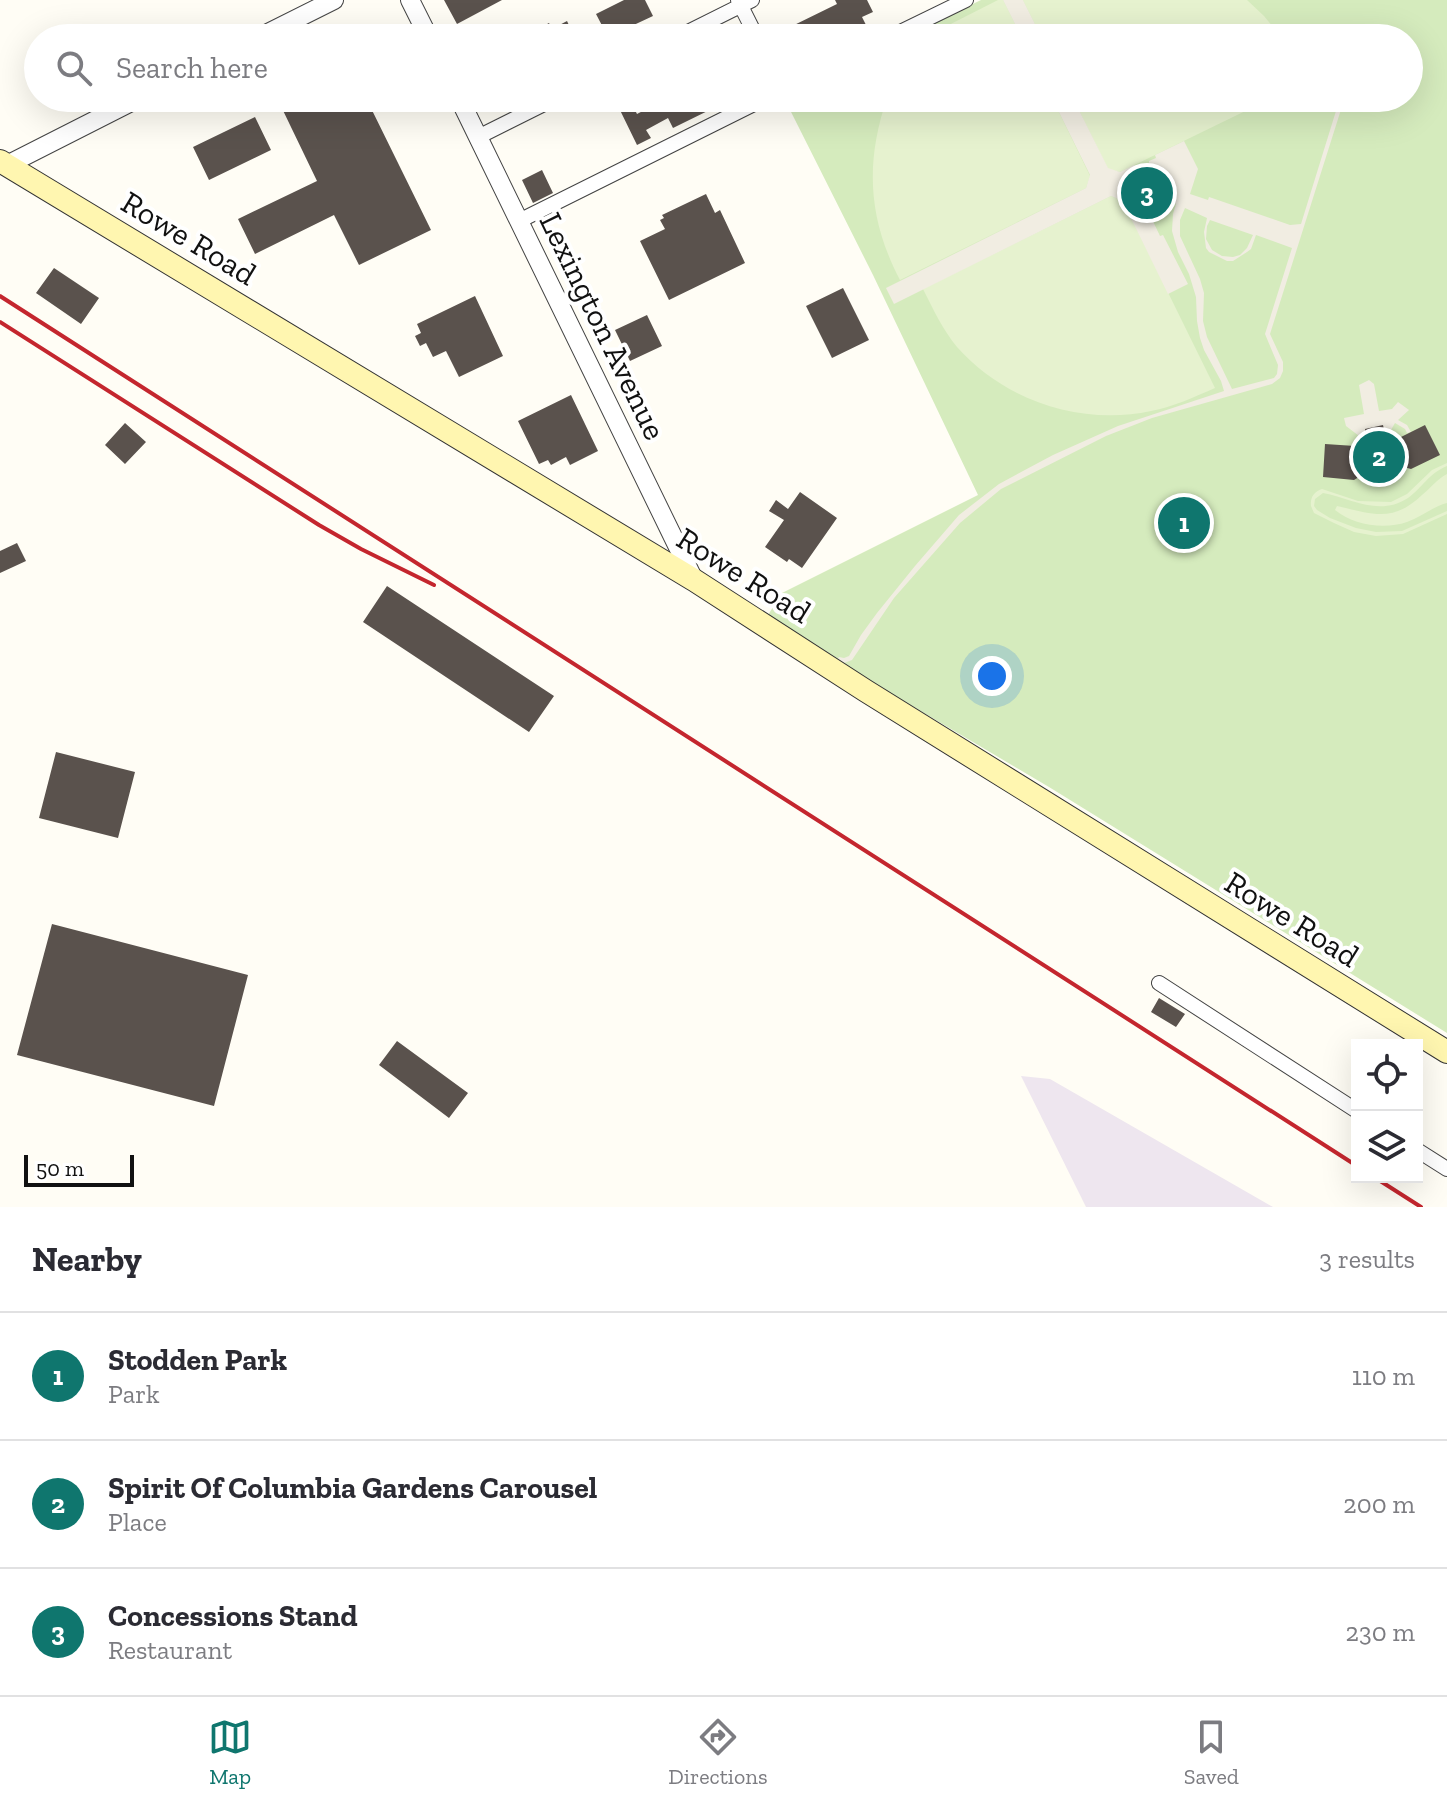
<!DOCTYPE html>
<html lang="en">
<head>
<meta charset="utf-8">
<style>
	:root { --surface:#fff; --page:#f7f7f7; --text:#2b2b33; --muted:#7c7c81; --line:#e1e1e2; --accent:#0f766e }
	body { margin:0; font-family:"Zilla Slab",serif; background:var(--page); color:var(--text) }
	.controls { position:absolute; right:24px; bottom:24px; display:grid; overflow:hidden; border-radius:0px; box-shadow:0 8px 32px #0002 }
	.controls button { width:72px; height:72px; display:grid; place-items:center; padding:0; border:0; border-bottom:2px solid var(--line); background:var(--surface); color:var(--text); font:40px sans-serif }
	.scale { position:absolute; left:24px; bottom:20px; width:110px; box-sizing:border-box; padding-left:8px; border:4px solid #111; border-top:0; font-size:22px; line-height:28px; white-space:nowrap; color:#111; -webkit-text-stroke:6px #fff; paint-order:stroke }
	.you { position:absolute; left:992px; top:676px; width:28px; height:28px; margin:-20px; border:6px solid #fff; border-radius:50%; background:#1a73e8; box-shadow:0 0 0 12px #1a73e833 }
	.badge { display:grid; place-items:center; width:52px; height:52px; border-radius:50%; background:var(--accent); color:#fff; font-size:26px; font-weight:700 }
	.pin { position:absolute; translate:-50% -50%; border:4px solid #fff; box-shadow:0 2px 8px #0006 }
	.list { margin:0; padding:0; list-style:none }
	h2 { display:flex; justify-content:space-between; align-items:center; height:104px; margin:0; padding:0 32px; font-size:34px }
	h2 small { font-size:26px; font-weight:400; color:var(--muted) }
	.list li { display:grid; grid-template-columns:52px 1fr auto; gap:24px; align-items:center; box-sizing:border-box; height:128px; padding:0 32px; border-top:2px solid var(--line) }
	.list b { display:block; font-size:30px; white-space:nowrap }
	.list p { margin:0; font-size:26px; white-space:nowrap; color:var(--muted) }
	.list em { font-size:26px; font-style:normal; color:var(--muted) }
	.icon { flex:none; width:44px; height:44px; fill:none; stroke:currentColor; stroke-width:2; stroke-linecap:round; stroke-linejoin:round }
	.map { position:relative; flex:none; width:1447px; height:1207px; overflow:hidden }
	.search { position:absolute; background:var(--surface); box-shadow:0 8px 32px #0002; left:24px; right:24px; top:24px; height:88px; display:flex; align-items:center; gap:20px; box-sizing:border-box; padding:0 28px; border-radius:44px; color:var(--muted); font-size:30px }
	.sheet { height:488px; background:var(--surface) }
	nav { display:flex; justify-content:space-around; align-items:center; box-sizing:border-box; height:112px; border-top:2px solid var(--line); background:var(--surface); font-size:22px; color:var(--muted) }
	nav a { display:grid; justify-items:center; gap:4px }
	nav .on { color:var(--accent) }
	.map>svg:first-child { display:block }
	.industrial { fill:#eee6ef }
	.green { fill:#d5ebbd }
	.pitch { fill:#e6f2cf }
	.plaza { fill:#f1ede2; fill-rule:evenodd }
	.building { fill:#5a524d }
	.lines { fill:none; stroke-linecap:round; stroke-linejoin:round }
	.minor-casing { stroke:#444; stroke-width:16 }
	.tertiary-casing { stroke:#444; stroke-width:20 }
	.secondary-casing { stroke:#333; stroke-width:24 }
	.minor { stroke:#fff; stroke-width:14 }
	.tertiary { stroke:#fff; stroke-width:18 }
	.secondary { stroke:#fff6b0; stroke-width:22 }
	.rail { stroke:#c4262e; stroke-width:4 }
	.labels { text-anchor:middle; stroke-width:8; stroke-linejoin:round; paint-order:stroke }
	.street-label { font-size:32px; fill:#111; stroke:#fff }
</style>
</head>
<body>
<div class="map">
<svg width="1447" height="1207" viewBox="0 0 1447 1207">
	<rect width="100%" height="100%" fill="#fffdf5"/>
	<!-- industrial -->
	<path class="industrial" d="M1021,1076L1050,1079L1273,1207H1086Z"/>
	<!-- green -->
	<path class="green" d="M981,0H1447V1033L1049,787L885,690L768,615L782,593L978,495L873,275L784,98H1409V38H903Z"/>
	<!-- pitch -->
	<path class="pitch" d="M998,0H1003L1022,38H928L937,31Z
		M1023,0H1247L1264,16L1282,38H1042Z
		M887,98H1052L1090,176L1086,188L900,280C868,219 865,163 887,98Z
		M1073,98H1272L1120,172L1108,169Z
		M1111,196L1123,201L1215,388C1194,397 1173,407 1151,411C1081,426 1005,401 957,347C943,330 933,309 923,289Z
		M1447,463V466C1428,474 1423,487 1408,498C1379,517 1351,498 1323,493L1315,499L1314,506L1317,510L1330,518L1356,528L1376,532L1402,531L1447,511V514L1403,534L1376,536L1354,532L1334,523L1314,513L1311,506C1310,497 1314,492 1322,489L1358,501L1391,502L1407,494L1432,470Z
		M1447,474V503C1432,507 1421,517 1407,522C1384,530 1353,525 1335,510L1337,506C1372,514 1393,523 1422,495C1431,488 1437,479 1447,474Z"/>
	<!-- plaza -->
	<path class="plaza" d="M1003,0H1023L1042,38H1022Z
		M1052,98H1073L1108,168L1120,172L1134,165L1137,169L1149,163V161L1156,158L1155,155L1184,141L1198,169L1190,194L1208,200L1209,197L1212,198L1290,225L1301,224L1340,98H1350L1344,100L1270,334L1283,362V371L1280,378L1272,384L1152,418L1106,436L1001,489L960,523L894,598L852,660L844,663L838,659L839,657L844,658L849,656L861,635L877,613L915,566L959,515L999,484L1053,455L1118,426L1224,391L1221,381L1204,350L1200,338L1197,321L1196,297L1189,274L1178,252L1172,231L1173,214L1176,204L1169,201L1149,213L1160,236L1163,235L1188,284L1168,294L1127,210L1136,205L1132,196L1123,201L1111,196L894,304L886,288L1086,188L1090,175ZM1185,208L1207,218L1204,232L1206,248L1209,252L1227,261H1233L1247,252L1251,249L1256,235L1292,248L1265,334L1278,365L1277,374L1274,378L1232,389L1207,337L1203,321L1204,293L1200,279L1180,236V220ZM1210,220L1253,235L1247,248L1240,255L1233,257L1222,256L1212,250L1206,239L1207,226Z
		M1369,380L1374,384L1379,411L1392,409L1398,402L1409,410L1398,420L1407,425L1411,432L1407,433L1405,429L1395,423L1388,435L1365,429L1366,437L1363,439L1346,426L1344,418L1364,414L1359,385Z"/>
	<!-- building -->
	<path class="building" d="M444,0H502L457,24Z
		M624,0H645L653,16L608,37L596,14Z
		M835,0H867L873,12L862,17L870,33L859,38H854L848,27L826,38H788L784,30L837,4Z
		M567,21L575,38H520L549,23L552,29Z
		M277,98H366L431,230L359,265L334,215L255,254L238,219L317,181Z
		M658,98H734L673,128L668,118L646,130L651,138L637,145L618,106L630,100L637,114L660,102Z
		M255,117L271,150L209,180L193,147Z
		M542,170L553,193L533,203L522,180Z
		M1149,175L1162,203L1145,211L1132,184Z
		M706,194L715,213L720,210L745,263L669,300L640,241L665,229L660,220L664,218L662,215Z
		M54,268L99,298L81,324L36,293Z
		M843,288L869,340L832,358L806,306Z
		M475,296L503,356L459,377L446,351L433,357L426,343L420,346L415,336L421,333L417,324Z
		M647,315L662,346L630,361L615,330Z
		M571,395L598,451L570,465L566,457L551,465L548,460L539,464L518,421Z
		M125,423L146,442L125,464L105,445Z
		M1383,425L1385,434L1399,438L1425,425L1440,455L1411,469L1404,467L1400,477L1390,484L1380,486L1368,483L1362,475L1354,480L1323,477L1325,444L1355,446L1366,437L1365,429Z
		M800,492L837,518L802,568L789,559L787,562L765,547L784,520L769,511L776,500L788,509Z
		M17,543L26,561L0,573V551Z
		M387,586L554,696L529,732L363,622Z
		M56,752L135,772L118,838L39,818Z
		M52,924L248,975L214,1106L17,1055Z
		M1159,998L1185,1014L1176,1027L1151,1012Z
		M397,1041L468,1093L449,1118L379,1065Z"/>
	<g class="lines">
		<defs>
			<path id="minor" d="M738,0L757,38
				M676,38L752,0
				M888,38L966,0
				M478,137L556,98
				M519,221L766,98
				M1159,983L1357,1111
				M1417,1150L1447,1169"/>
			<path id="tertiary" d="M410,0L429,38
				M258,38L334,0
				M459,98L694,580
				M7,165L139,98"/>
			<path id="secondary" d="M0,161L694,580L866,691L1447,1052"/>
		</defs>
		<!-- minor casing -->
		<use href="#minor" class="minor-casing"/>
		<!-- tertiary casing -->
		<use href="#tertiary" class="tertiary-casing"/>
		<!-- secondary casing -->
		<use href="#secondary" class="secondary-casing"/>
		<!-- minor -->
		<use href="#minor" class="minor"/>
		<!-- tertiary -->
		<use href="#tertiary" class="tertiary"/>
		<!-- secondary -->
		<use href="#secondary" class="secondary"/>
		<!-- rail -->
		<path class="rail" d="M0,296L1357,1166
			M0,322L319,525L361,549L434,585
			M1374,1177L1421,1207"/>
	</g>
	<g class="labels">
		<!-- street labels -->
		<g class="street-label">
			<text transform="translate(189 238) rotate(31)" y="11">Rowe Road</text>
			<text transform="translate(603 326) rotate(64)" y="11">Lexington Avenue</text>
			<text transform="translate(744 575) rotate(32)" y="11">Rowe Road</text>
			<text transform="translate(1292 919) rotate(32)" y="11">Rowe Road</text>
		</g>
	</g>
</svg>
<div class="controls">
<button><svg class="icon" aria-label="locate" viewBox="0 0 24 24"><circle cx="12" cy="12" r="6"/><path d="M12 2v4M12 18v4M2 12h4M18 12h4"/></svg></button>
<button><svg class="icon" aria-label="layers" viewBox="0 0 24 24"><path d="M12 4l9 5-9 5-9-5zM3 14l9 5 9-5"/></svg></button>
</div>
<div class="scale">50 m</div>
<div class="you"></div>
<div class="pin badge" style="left:1184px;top:523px">1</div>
<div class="pin badge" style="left:1379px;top:457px">2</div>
<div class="pin badge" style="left:1147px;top:193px">3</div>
<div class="search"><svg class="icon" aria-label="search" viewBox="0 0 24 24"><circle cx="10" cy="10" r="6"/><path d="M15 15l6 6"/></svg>Search here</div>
</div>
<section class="sheet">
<h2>Nearby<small>3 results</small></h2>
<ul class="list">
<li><span class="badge">1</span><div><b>Stodden Park</b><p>Park</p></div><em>110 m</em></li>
<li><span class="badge">2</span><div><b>Spirit Of Columbia Gardens Carousel</b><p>Place</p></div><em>200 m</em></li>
<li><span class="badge">3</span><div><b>Concessions Stand</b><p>Restaurant</p></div><em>230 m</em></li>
</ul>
</section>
<nav>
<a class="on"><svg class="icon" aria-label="map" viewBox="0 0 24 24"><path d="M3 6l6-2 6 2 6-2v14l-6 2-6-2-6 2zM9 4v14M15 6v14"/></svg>Map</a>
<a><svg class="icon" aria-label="directions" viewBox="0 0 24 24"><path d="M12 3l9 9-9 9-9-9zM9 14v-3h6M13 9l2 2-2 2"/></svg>Directions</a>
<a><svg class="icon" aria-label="saved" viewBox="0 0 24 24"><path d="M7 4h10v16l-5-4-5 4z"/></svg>Saved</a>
</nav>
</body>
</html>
